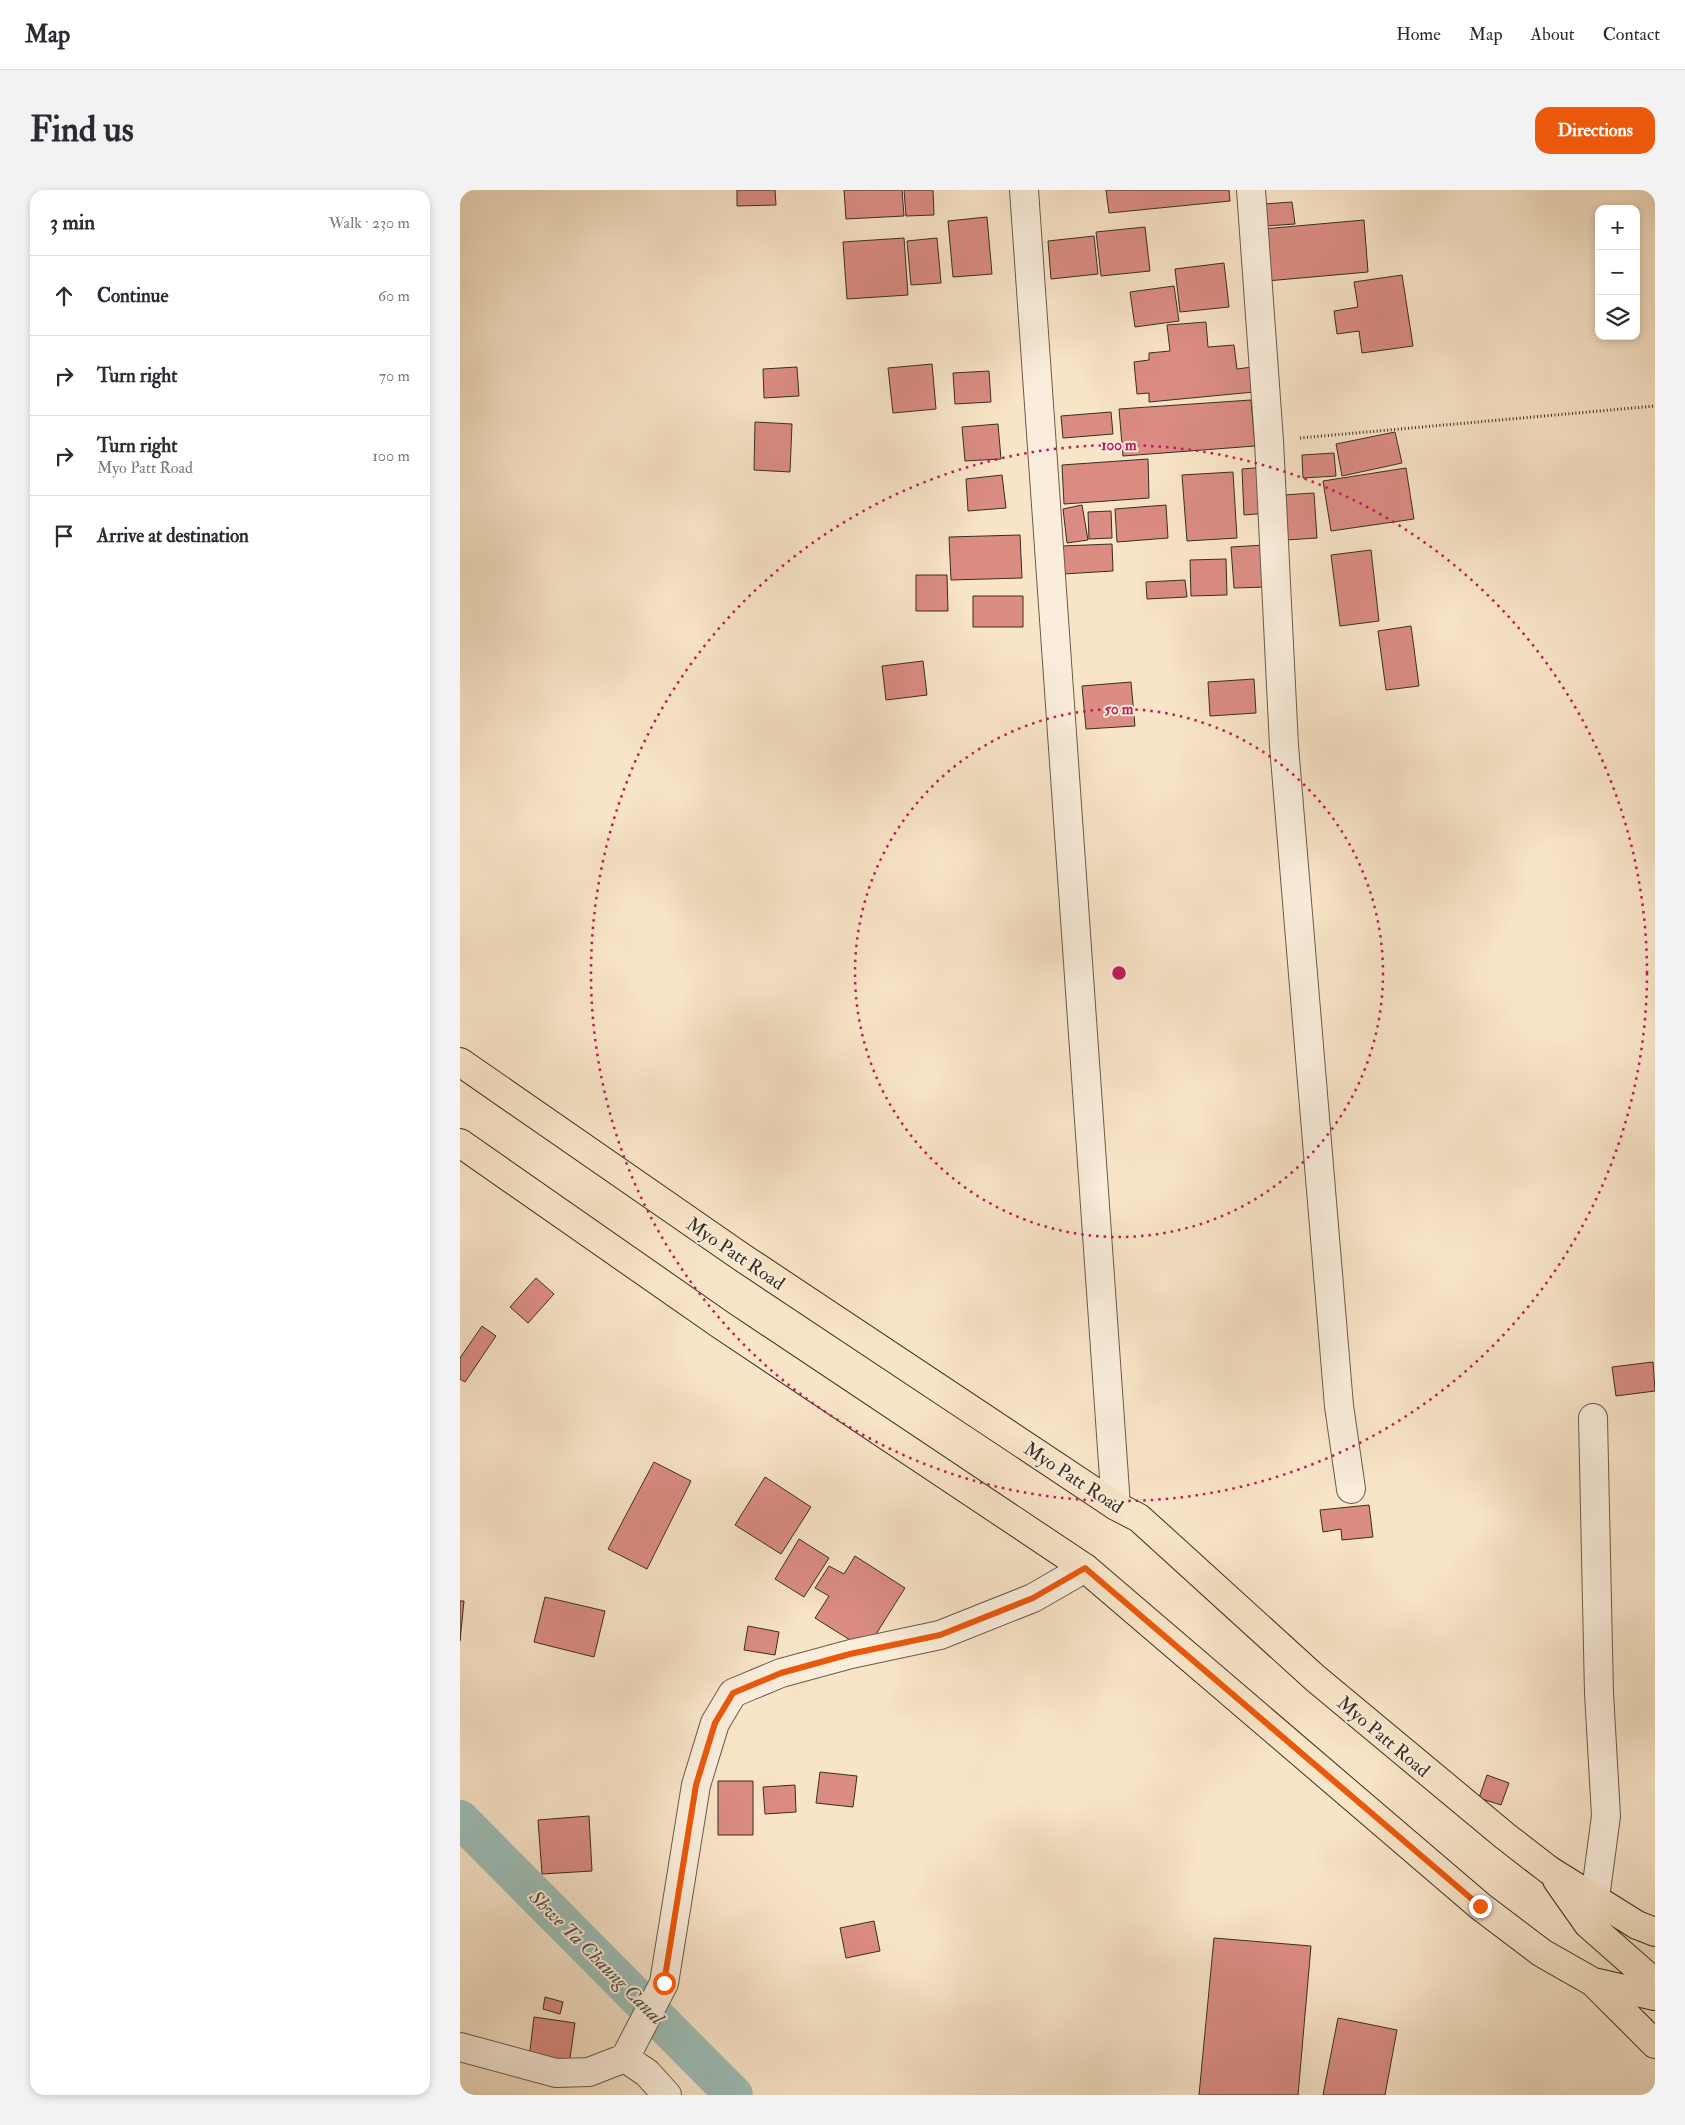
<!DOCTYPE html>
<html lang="en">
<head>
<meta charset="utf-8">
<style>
	:root { --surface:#fff; --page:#f2f2f3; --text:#2b2b33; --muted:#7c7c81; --line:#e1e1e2; --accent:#ea580c }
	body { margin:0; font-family:"IM FELL Double Pica",serif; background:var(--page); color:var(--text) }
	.controls { position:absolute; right:15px; top:15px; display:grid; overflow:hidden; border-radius:10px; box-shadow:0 2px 8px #0003 }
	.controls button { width:45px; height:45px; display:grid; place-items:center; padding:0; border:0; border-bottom:1px solid var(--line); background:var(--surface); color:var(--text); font:25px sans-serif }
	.stop { position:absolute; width:15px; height:15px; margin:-11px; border:4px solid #ea580c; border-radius:50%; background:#fff }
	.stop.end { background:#ea580c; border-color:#fff; box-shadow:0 1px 5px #0008 }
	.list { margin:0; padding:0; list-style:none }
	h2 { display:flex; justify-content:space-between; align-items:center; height:65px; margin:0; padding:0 20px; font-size:21px }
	h2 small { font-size:16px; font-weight:400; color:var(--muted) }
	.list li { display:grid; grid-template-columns:32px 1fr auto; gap:15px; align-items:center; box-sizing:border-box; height:80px; padding:0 20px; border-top:1px solid var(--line) }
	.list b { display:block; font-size:19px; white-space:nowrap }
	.list p { margin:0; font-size:16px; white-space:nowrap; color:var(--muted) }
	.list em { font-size:16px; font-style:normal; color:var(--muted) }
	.icon { flex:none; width:28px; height:28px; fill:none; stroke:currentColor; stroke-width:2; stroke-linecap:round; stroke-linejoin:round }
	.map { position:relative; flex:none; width:1195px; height:1905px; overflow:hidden; border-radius:15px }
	header { display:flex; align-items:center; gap:30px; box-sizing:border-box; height:70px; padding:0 25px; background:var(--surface); border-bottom:1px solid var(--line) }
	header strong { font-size:24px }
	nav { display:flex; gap:28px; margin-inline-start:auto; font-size:18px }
	.intro { display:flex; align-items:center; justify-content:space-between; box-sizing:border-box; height:120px; padding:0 30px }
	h1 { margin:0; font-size:35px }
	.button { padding:12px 22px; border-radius:15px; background:var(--accent); color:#fff; font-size:18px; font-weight:700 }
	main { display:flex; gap:30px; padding:0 30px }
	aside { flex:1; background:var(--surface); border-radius:15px; box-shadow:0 2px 8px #0003 }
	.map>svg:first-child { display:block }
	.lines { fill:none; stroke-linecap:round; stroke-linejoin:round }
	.canal { stroke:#9dbeb7; stroke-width:38 }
	.building { fill:#db8c83; stroke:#392d23 }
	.minor-casing { stroke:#695b4c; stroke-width:30 }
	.major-casing { stroke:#392d23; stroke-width:30 }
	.path { stroke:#392d23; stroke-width:3; stroke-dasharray:1 2.5; stroke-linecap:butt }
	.minor { stroke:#faeddb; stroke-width:28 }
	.major { stroke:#f8e4c7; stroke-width:28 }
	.route { stroke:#ea580c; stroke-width:6 }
	.ring { fill:none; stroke:#c2185b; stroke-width:2.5; stroke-dasharray:2.5 5 }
	.labels { text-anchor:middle; stroke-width:4; stroke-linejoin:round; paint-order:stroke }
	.street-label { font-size:19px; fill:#392d23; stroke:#faeddb }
	.water-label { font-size:20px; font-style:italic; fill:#525148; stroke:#faeddb }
	.centre { fill:#c2185b; stroke:#faeddb; stroke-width:2.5 }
	.ring-label { font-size:15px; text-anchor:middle; font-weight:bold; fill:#c2185b; stroke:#faeddb; stroke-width:4; stroke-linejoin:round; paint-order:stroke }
</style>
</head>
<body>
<header>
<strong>Map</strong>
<nav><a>Home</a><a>Map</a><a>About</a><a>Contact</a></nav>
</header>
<div class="intro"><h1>Find us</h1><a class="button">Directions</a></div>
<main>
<aside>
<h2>3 min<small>Walk · 230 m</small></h2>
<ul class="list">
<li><svg class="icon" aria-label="ahead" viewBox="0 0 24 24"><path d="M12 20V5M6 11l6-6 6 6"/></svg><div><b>Continue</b></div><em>60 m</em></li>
<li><svg class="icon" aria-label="right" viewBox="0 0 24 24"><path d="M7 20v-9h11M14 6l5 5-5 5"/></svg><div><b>Turn right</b></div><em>70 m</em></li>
<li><svg class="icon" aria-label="right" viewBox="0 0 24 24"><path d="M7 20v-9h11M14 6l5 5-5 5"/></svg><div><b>Turn right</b><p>Myo Patt Road</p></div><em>100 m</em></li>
<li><svg class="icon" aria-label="arrive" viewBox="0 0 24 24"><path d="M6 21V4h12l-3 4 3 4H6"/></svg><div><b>Arrive at destination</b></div></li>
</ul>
</aside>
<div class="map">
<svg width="1195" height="1905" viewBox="0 0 1195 1905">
	<rect width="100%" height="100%" fill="#f8e4c7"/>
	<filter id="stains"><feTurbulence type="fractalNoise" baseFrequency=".004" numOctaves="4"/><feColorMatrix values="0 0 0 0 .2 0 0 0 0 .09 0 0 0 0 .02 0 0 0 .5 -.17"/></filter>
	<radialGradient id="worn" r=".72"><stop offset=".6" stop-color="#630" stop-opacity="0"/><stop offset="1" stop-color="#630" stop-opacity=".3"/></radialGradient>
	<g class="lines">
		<!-- canal -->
		<path class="canal" d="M0,1629L274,1905"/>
	</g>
	<!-- building -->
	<path class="building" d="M277,0H315L316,15L277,16Z
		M384,0H442L444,26L386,29Z
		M444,0H473L474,25L446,26Z
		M646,0H769L770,11L649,23Z
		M832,12L835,34L806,36L804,14Z
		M527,27L532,84L493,87L488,31Z
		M904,30L908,82L807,91L803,39Z
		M685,37L690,81L641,86L636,42Z
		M634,46L638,84L591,89L588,51Z
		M444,48L448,105L387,109L383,52Z
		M477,48L481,93L451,95L447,51Z
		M764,73L769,117L720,122L715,79Z
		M942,85L953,156L902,163L899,141L877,144L874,121L898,117L894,92Z
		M714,96L719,131L675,137L670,102Z
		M746,132L748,157L774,155L777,179L792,177L794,202L689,212V203L677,204L674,172L689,170V163L710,161L707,135Z
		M472,174L476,219L433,223L428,178Z
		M337,177L339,206L304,208L303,179Z
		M529,181L531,212L495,214L493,183Z
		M791,210L795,256L663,266L659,219Z
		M651,222L653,244L603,248L601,226Z
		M295,232L332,234L330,282L294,280Z
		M538,234L541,269L505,271L502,237Z
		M935,242L942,273L882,286L876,254Z
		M874,263L876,286L843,288L842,265Z
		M688,269L689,308L604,314L602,275Z
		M807,277L809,323L784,325L782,279Z
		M946,278L954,329L871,341L863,291Z
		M773,282L777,348L727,351L722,285Z
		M542,285L546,318L508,321L506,289Z
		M854,303L857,348L826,350L823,305Z
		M622,315L628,350L607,353L603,319Z
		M706,315L708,348L657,352L655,319Z
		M651,321L652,348L629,349L628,322Z
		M560,345L562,388L491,390L489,347Z
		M652,354L653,381L603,384L602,356Z
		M805,355L807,397L774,398L771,357Z
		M911,360L919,431L880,436L871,365Z
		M766,369L767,405L731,406L730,370Z
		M456,385H487L488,421H456Z
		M725,390L727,407L687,409L686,392Z
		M513,406H563V437H513Z
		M951,436L959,496L926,500L918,441Z
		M463,471L467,505L426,510L422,476Z
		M794,489L796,523L750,526L748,492Z
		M671,492L675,536L626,539L622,496Z
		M76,1088L94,1104L68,1133L50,1117Z
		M22,1136L36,1146L5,1192L0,1189V1168Z
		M1193,1172L1195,1201L1156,1206L1152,1177Z
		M194,1272L231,1291L187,1379L148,1359Z
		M305,1287L351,1317L321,1364L275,1335Z
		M909,1315L913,1347L882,1350L881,1339L863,1342L860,1320Z
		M339,1349L369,1368L344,1407L315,1389Z
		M395,1366L445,1398L406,1460L355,1428L369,1406L355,1398L369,1376L384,1384Z
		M85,1407L145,1421L134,1467L74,1452Z
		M0,1411H4L0,1451Z
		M288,1436L319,1442L315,1465L284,1460Z
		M360,1582L397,1586L393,1617L356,1613Z
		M1027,1585L1049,1593L1041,1615L1019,1608Z
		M258,1591H293V1645H258Z
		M335,1595L336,1622L305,1624L303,1597Z
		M129,1626L132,1681L82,1684L78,1630Z
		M414,1731L420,1761L386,1768L380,1738Z
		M754,1748L851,1756L838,1905H739Z
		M85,1807L103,1812L100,1824L83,1819Z
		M74,1827L115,1833L109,1875L69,1869Z
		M878,1828L937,1840L925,1905H863Z"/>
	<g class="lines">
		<defs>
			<path id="minor" d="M564,0L656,1316
				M791,0L809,251L824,556L879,1216L891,1299
				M1133,1228L1139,1503L1146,1626L1135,1708
				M0,1857L96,1883L129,1882L165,1868L204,1793L236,1595L255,1533L273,1503L321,1483L391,1464L480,1445L573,1408L625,1378
				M165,1868L187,1883L207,1905"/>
			<path id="major" d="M0,872L280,1066L656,1316L679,1328L855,1488L1045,1646L1089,1680L1177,1735L1195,1742
				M0,953L261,1135L625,1378L1020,1716L1082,1763L1133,1792L1195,1806
				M1097,1690L1128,1734L1195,1793
				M1133,1792L1195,1854"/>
		</defs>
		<!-- minor casing -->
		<use href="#minor" class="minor-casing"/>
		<!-- major casing -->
		<use href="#major" class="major-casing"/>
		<!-- path -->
		<path class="path" d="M840,248L1195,216"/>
		<!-- minor -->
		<use href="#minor" class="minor"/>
		<!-- major -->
		<use href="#major" class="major"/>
	</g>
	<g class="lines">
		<!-- route -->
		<path class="route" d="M204,1793L236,1595L255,1533L273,1503L321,1483L390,1464L480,1445L573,1408L625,1378L1020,1716"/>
	</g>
	<!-- distance rings -->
	<g class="ring">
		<circle cx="659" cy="783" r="264"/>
		<circle cx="659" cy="783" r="528"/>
	</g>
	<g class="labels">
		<!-- street labels -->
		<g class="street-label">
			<text transform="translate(276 1063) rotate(34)" y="7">Myo Patt Road</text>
			<text transform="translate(614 1287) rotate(33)" y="7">Myo Patt Road</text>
			<text transform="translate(924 1546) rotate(40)" y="7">Myo Patt Road</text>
		</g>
		<!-- water labels -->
		<g class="water-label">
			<text transform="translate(137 1767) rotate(45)" y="7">Shwe Ta Chaung Canal</text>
		</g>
	</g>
	<circle cx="659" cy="783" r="8" class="centre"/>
	<g class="ring-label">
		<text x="659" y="260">100 m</text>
		<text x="659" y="524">50 m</text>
	</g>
	<rect width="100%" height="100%" filter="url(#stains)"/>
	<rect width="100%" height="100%" fill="url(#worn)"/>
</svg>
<div class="controls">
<button>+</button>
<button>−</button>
<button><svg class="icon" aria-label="layers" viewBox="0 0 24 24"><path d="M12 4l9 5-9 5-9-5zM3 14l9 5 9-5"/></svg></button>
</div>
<div class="stop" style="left:204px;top:1793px"></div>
<div class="stop end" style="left:1020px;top:1716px"></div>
</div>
</main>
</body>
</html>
